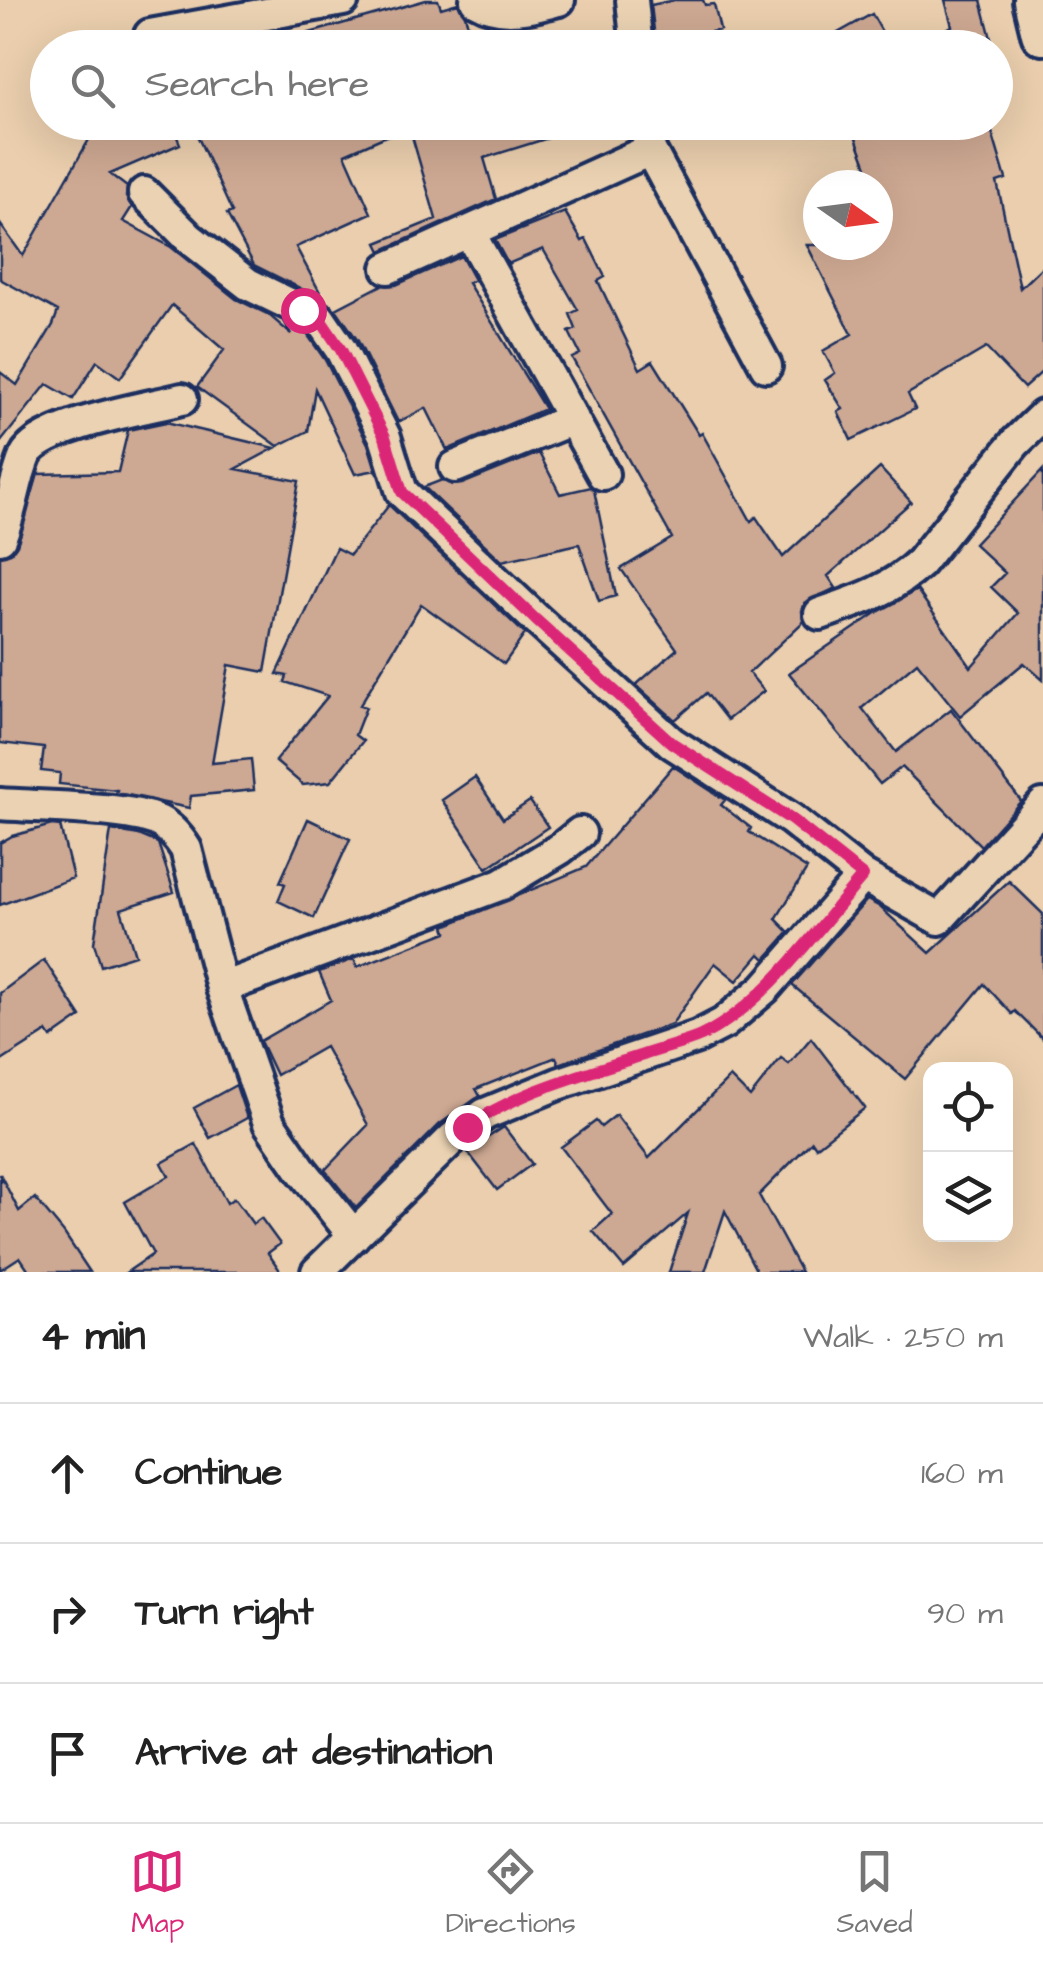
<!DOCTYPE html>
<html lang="en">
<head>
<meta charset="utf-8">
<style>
	:root { --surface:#fff; --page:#f2f2f2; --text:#222; --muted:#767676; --line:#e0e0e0; --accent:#db2777 }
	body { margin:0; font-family:"Architects Daughter",sans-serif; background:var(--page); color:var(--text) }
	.controls { position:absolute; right:30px; bottom:30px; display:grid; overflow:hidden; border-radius:20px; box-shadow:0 10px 40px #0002 }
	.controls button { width:90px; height:90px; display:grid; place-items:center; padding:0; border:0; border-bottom:2px solid var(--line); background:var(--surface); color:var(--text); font:50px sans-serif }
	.compass { position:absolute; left:803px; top:170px; width:90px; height:90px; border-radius:50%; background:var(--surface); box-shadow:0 10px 40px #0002; rotate:104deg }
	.stop { position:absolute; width:30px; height:30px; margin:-22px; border:8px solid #db2777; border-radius:50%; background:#fff }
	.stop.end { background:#db2777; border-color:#fff; box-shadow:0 2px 10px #0008 }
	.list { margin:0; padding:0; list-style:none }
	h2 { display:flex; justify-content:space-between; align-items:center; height:130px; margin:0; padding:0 40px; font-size:42px }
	h2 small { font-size:32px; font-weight:400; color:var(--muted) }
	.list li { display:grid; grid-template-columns:65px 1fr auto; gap:30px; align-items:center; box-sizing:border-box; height:140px; padding:0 40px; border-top:2px solid var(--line) }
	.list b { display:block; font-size:38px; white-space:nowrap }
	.list em { font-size:32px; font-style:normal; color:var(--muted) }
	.icon { flex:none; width:55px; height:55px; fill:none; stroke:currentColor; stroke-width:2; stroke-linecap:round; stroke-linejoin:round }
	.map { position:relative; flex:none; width:1043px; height:1272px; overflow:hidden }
	.search { position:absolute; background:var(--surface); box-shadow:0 10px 40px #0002; left:30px; right:30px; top:30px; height:110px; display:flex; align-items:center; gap:25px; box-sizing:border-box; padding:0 35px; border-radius:55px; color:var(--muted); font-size:38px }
	.sheet { height:550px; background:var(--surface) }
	nav { display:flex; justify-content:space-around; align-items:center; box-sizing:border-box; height:140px; border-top:2px solid var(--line); background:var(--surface); font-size:28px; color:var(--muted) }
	nav a { display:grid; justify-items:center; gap:5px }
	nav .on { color:var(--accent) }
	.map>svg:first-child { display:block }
	.building { fill:#cda892; stroke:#1b2f5e; stroke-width:2.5 }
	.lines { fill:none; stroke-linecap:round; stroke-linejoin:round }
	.street-casing { stroke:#1b2f5e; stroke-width:38 }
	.secondary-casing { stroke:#1b2f5e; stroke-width:50 }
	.street { stroke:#ead2b2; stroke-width:30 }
	.secondary { stroke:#ead2b2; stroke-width:42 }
	.route { stroke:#db2777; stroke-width:12 }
</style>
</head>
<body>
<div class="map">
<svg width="1043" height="1272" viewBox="0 0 1043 1272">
	<rect width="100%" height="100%" fill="#eacead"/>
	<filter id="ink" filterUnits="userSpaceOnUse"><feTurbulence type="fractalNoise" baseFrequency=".01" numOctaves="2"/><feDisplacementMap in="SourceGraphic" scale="20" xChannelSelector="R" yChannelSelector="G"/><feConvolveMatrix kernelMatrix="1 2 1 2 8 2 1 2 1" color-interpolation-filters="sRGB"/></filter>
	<g filter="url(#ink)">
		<!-- building -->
		<path class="building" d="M426,0H438L441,8L458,3L465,15L475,48H286L285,40Z
			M675,0H703L705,5L714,4L720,30L711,32L715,48H656L651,5Z
			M945,0H981L992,42L970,48H908L952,26Z
			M872,14L891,48H811Z
			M85,122H171L180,144L110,174L127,187L126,197L132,207L123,221L171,247L236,299L269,315L291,334L285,323L307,334L325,360L368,444L376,470L355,474L315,389L308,431L278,446L197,387L224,350L172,305L120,378L97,361L73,399L47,384L0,443V372L17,385L53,325L58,311L0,279V224L23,256L91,136Z
			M191,122H576L577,129L484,158L496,199L381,251L377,243L436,219L409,126L345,154L371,213L296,247L324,300L254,265L227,214L232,212Z
			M850,122H901L904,131L932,122H989L1006,179L997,182L1020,288L1043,266V371L1024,388L986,348L908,394L915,409L851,440L838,412L843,409L825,380L835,373L823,351L852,334L807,245H878V185H874Z
			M565,212L582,241L586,239L605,277L598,281L640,369L653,361L699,435L702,433L751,521L756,517L783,557L880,468L911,502L828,576L836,588L805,603L802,611L803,622L749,673L764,691L727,720L706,693L675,720L636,685L677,649L621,569L672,538L572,358L580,354L569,332L576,329L570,314L578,310L543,249L508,264L495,240Z
			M461,256L474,280L468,283L545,409L447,450L426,408L398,422L358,341L336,309L382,285H396Z
			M166,422L275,448L236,469L299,481L265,672L229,665L212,763L251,759L254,790L191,796L189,808L116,793L117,790L59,784L60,773L41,771L44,748L0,743V556L11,553L17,545L38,474L118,472L128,430Z
			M539,453L560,494L591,487L594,490L616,596L599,601L579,544L502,561L424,487L442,480L452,485L462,484Z
			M1043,470V680L1024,663L960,716L917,662L862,708L896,752L951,709L1021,801L981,846L902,767L880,784L789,673L878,612L917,590L971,667L1018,613L991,587L1005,573L974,544Z
			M389,505L525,634L504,664L421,604L360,705L366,707L355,735L363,741L330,782L303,785L275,761L328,696L285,682L287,676L277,674L336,548L350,555Z
			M673,766L725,800L721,805L751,828L749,832L807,869L776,919L789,932L765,959L760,954L737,981L715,963L672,1024L559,1064L556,1057L476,1089L480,1096L440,1124L356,1208L325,1170L368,1125L325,1047L276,1075L260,1041L331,1000L319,972L354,959L357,967L447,932L445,926L586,867Z
			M475,777L503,819L530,801L548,827L487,868L442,800Z
			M308,819L350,839L314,918L278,901L285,884L280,882Z
			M52,825L60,826L73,878L0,905V843L12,836Z
			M111,830L139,835L158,843L174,892L121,909L135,955L101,966L94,943Z
			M1009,881L1043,914V1039L1015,1011L1012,1014L984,984L905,1079L792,985L867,900L880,907L930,953Z
			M44,960L81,1017L51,1038L47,1032L0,1062V993Z
			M811,1038L865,1108L816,1147L812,1141L759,1195L801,1272H757L725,1211L705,1272H669L688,1213L624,1268L593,1231L612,1214L561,1147L596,1121L601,1127L616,1115L649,1158L730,1077L750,1097L781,1058L789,1064Z
			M236,1085L247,1118L210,1138L194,1108Z
			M504,1127L532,1164L497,1190L467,1151Z
			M196,1144L227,1203L234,1198L253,1224L261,1218L280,1244L268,1253L281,1272H127L153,1254L125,1202L169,1176L162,1163Z
			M0,1174L19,1211L35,1198L64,1233L90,1272H30L20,1257L0,1270Z"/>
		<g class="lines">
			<defs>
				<path id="street" d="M476,0C504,16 530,7 559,0
					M632,0L637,48
					M150,35L343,0
					M646,122L650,150L766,366
					M144,193L189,238L248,284L320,319L341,350L385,437L402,492L536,619L672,743L791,819L863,876L939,919L1043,805
					M469,232L603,474
					M388,268L650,150
					M455,467L573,419
					M0,538C12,512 14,482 25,456C39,425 148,408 182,399
					M820,614C857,601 890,591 920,563L1015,443L1043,416
					M0,804C37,807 128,807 158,821C170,827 179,838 186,849L222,988L269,1123L300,1168L354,1236
					M222,988L502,884L560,849L580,833
					M317,1272L453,1138L485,1114L558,1084L697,1037L724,1023L765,988L863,876"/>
				<path id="secondary" d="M1035,0L1043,33"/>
			</defs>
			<!-- street casing -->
			<use href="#street" class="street-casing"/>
			<!-- secondary casing -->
			<use href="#secondary" class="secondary-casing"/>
			<!-- street -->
			<use href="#street" class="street"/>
			<!-- secondary -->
			<use href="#secondary" class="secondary"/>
		</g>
	</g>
	<g class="lines" filter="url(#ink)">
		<!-- route -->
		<path class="route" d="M303,310L320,319L341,350L385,437L402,492L536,620L672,743L792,820L863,876C817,929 765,1005 701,1036C683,1044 662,1048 643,1055C585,1074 518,1091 467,1127"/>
	</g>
</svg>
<div class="controls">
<button><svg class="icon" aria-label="locate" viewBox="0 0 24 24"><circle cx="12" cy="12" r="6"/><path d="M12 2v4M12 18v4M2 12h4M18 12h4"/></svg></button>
<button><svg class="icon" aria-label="layers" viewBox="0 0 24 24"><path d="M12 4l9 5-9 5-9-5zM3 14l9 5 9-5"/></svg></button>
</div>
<svg class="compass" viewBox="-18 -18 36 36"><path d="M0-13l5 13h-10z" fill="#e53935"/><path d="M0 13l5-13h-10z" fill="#767676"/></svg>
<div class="stop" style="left:303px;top:310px"></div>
<div class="stop end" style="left:467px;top:1127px"></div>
<div class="search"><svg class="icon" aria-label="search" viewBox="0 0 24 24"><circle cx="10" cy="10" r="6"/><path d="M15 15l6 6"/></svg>Search here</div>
</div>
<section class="sheet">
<h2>4 min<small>Walk · 250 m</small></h2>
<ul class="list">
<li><svg class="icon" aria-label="ahead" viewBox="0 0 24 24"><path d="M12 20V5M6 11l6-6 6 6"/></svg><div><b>Continue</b></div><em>160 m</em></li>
<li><svg class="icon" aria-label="right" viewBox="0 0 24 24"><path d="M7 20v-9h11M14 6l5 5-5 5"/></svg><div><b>Turn right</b></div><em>90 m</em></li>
<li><svg class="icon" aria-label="arrive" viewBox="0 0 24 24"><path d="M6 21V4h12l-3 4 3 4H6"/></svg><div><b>Arrive at destination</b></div></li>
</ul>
</section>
<nav>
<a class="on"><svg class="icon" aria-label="map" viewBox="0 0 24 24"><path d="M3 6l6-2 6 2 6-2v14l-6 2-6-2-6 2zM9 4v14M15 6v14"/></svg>Map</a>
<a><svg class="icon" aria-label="directions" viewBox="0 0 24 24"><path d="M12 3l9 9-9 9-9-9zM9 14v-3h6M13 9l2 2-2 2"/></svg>Directions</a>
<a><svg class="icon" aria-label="saved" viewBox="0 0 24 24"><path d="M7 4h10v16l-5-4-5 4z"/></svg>Saved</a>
</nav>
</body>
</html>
